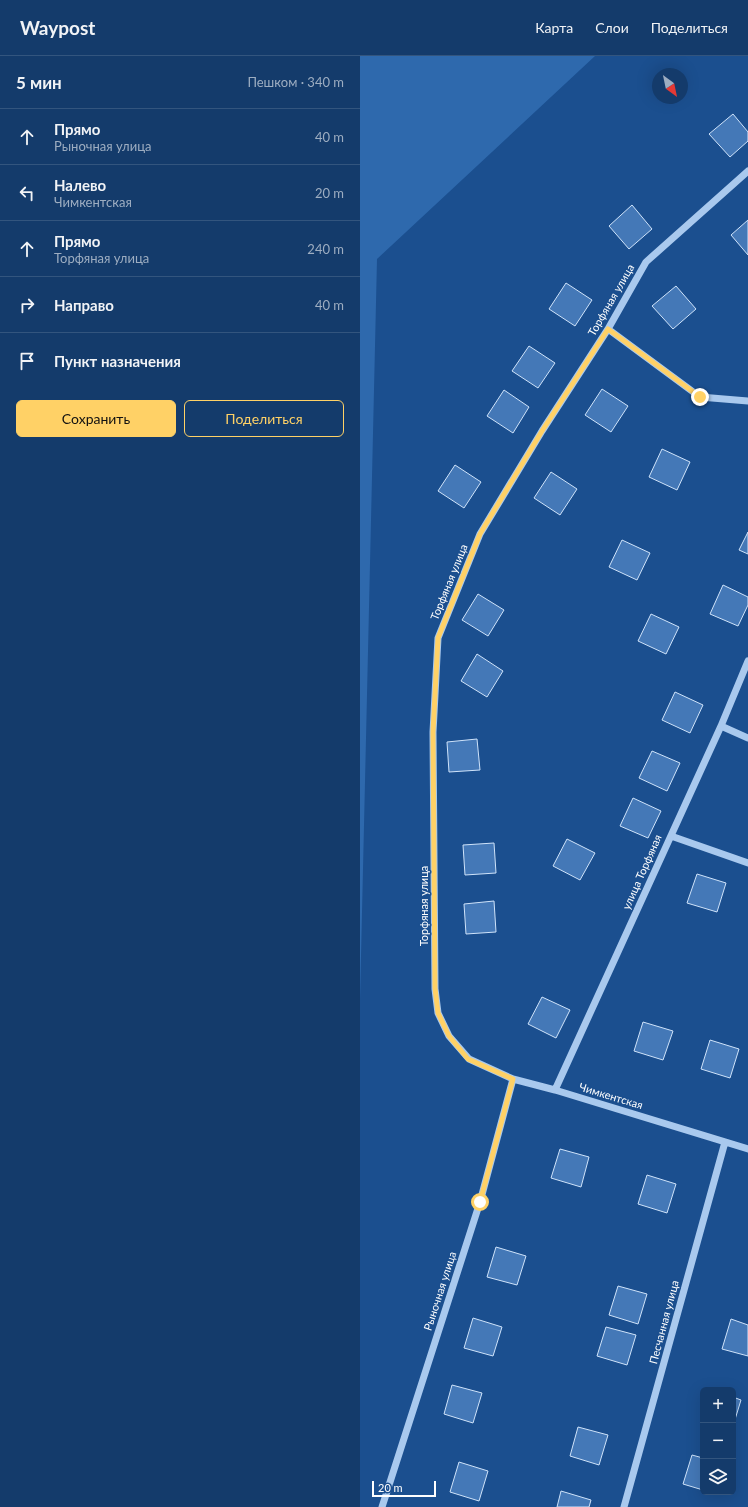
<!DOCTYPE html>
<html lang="ru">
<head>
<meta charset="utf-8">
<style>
	:root { --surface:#143b6b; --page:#1d4271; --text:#f1f3f6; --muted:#9dadc1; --line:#33557e; --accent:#ffd166 }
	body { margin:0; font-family:Lato,sans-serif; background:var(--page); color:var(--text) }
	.controls { position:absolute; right:12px; bottom:12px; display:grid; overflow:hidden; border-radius:6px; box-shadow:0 4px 16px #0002 }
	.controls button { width:36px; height:36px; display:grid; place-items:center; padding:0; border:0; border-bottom:1px solid var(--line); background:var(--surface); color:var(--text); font:20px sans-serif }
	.compass { position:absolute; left:292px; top:12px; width:36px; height:36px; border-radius:50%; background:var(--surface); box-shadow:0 4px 16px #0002; rotate:147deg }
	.scale { position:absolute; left:12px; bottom:10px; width:64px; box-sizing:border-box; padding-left:4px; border:2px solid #fff; border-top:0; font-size:11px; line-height:14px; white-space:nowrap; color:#fff; -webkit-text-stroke:3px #1b4f8f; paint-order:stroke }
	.stop { position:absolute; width:12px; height:12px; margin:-9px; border:3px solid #ffd166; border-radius:50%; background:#fff }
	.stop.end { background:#ffd166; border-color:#fff; box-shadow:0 1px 4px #0008 }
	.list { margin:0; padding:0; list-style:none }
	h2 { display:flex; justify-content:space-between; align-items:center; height:52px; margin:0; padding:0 16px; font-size:17px }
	h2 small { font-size:13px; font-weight:400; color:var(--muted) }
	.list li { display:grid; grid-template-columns:26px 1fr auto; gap:12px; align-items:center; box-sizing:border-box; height:56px; padding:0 16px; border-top:1px solid var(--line) }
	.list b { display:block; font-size:15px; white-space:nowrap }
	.list p { margin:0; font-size:13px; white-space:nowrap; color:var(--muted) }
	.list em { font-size:13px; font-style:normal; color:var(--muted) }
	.actions { display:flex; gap:8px; padding:12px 16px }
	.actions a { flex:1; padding:9px 0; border:1px solid var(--accent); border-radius:6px; text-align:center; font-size:14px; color:var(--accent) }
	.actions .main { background:var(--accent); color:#111 }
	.icon { flex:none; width:22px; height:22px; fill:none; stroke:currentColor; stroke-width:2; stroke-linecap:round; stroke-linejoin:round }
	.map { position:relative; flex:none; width:388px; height:1451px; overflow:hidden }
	header { display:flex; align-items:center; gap:24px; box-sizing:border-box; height:56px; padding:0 20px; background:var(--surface); border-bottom:1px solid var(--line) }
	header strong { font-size:19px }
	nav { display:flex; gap:22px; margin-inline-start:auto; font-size:14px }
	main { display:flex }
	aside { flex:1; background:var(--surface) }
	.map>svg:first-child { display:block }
	.green { fill:#2e69ad }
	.building { fill:#4478b7; stroke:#cfe3fa }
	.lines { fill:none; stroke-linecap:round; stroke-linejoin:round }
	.minor { stroke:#a9c9ee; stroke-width:7 }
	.route { stroke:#ffd166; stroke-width:5 }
	.labels { text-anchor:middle; stroke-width:3; stroke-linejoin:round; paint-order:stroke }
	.street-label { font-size:11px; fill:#fff; stroke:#1b4f8f }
</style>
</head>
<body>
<header>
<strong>Waypost</strong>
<nav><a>Карта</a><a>Слои</a><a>Поделиться</a></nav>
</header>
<main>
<aside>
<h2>5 мин<small>Пешком · 340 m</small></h2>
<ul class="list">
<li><svg class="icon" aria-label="ahead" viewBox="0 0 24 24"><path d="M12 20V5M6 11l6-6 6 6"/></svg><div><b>Прямо</b><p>Рыночная улица</p></div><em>40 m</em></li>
<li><svg class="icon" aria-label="left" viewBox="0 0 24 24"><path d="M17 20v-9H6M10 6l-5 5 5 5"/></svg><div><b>Налево</b><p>Чимкентская</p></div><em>20 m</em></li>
<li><svg class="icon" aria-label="ahead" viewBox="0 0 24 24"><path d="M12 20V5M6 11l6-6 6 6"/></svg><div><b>Прямо</b><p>Торфяная улица</p></div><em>240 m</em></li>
<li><svg class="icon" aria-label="right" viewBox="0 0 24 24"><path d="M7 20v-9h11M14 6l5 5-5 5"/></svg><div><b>Направо</b></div><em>40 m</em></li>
<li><svg class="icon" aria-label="arrive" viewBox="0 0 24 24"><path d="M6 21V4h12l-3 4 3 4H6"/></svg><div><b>Пункт назначения</b></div></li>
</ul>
<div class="actions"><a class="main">Сохранить</a><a>Поделиться</a></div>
</aside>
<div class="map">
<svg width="388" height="1451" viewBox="0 0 388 1451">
	<rect width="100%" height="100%" fill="#1b4f8f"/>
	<!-- green -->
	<path class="green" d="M0,0H235L17,203L0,944Z"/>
	<!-- building -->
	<path class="building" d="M373,58L388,76V85L370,101L349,78Z
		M272,149L292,173L269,193L249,170Z
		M388,164V199L371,179Z
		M206,227L232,244L215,270L189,253Z
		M316,230L336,253L313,273L292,250Z
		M169,290L195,307L178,332L152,315Z
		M242,333L268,350L251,376L225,359Z
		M144,334L169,351L153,377L127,360Z
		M302,393L330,406L317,434L289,421Z
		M95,409L121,426L104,452L78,435Z
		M191,416L217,433L200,459L174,442Z
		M388,476V498L379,494Z
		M262,484L290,497L277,524L249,511Z
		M363,529L388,541V549L378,570L350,558Z
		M118,538L144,554L128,580L102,564Z
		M291,558L319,571L306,598L278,585Z
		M117,598L143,615L127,641L101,625Z
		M315,636L343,649L330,677L302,664Z
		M117,683L120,714L89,716L87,686Z
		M292,695L320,707L307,735L279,722Z
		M273,742L301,755L288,782L260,770Z
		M207,783L235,797L220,824L193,810Z
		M134,787L136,817L105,819L103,789Z
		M337,818L366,827L357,856L327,847Z
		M134,845L136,876L106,878L104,848Z
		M182,941L210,954L196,982L168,968Z
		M283,966L313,975L303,1004L274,995Z
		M350,984L379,993L370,1022L341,1013Z
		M200,1093L229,1101L221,1131L191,1122Z
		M287,1119L316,1128L307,1157L278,1148Z
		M136,1191L166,1200L157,1229L127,1221Z
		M258,1230L287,1238L278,1268L249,1259Z
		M113,1262L142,1271L133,1300L104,1292Z
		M371,1263L388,1269V1300L362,1293Z
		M246,1271L276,1279L267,1309L237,1300Z
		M92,1329L122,1337L113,1367L84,1358Z
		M373,1341L381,1344L373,1370Z
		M218,1371L248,1379L239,1409L210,1400Z
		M332,1399L343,1402V1434L323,1428Z
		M99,1406L128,1415L119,1445L90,1436Z
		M201,1435L231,1444L229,1451H197Z"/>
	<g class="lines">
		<!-- minor -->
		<path class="minor" d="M388,115L286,206L248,273L182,375L120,478L78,582L73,676L75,933L78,957L89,980L109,1003L153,1023L195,1034L388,1093
			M248,273L340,341L388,345
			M361,670L388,682
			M311,780L388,807
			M195,1034L361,670L388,605
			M22,1451L120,1146L153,1023
			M264,1451L365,1086"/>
	</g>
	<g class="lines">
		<!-- route -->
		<path class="route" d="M120,1146L153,1023L108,1003L89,980L78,957L75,932L73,676L78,582L120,478L182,375L248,273L340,341"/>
	</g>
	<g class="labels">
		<!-- street labels -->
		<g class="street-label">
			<text transform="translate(251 244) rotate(-60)" y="4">Торфяная улица</text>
			<text transform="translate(89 526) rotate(-68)" y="4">Торфяная улица</text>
			<text transform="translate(282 816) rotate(-66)" y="4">улица Торфяная</text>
			<text transform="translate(64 850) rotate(-90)" y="4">Торфяная улица</text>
			<text transform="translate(251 1040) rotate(17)" y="4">Чимкентская</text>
			<text transform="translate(80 1235) rotate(-72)" y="4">Рыночная улица</text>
			<text transform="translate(304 1266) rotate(-75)" y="4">Песчанная улица</text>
		</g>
	</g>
</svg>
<div class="controls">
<button>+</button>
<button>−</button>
<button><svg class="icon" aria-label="layers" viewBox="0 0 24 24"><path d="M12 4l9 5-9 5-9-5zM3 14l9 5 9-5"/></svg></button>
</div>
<svg class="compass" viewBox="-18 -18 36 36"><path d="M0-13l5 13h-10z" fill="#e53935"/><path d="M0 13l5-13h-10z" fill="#9dadc1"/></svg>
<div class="scale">20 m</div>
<div class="stop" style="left:120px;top:1146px"></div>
<div class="stop end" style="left:340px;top:341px"></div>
</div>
</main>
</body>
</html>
